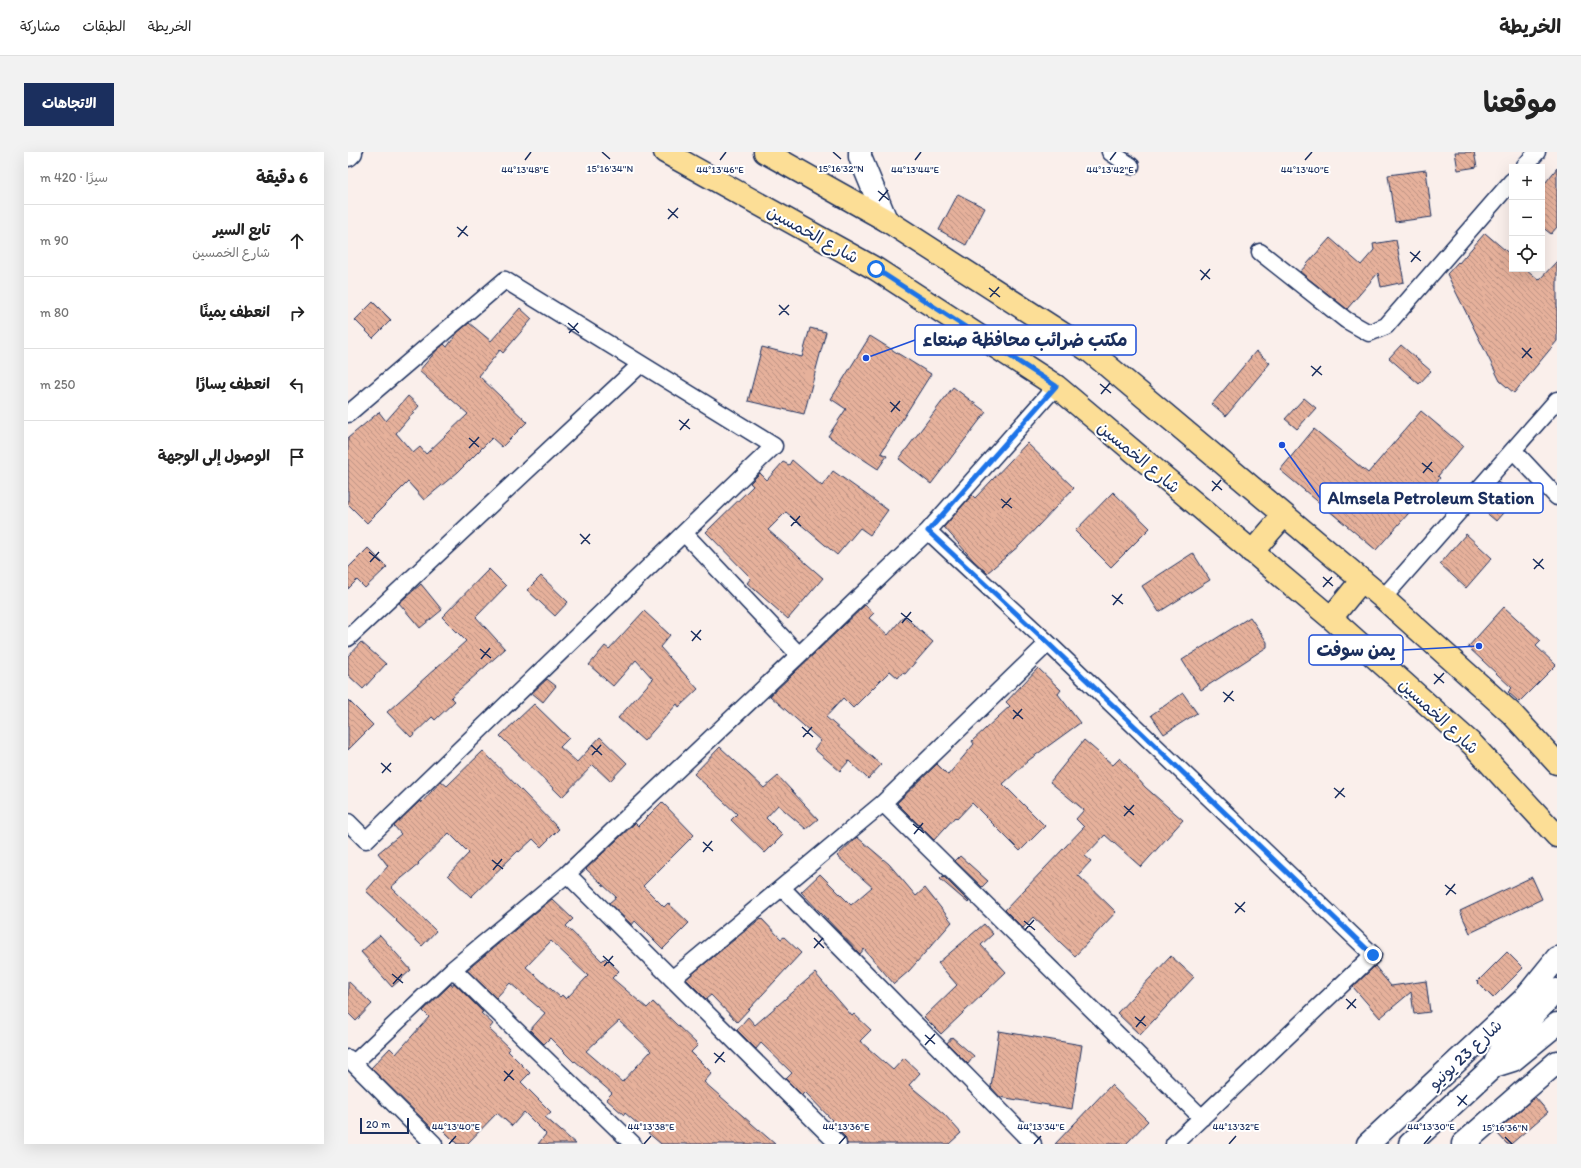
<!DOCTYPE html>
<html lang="ar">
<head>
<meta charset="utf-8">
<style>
	:root { --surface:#fff; --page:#f2f2f2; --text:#222; --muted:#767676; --line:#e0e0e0; --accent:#1b2f5e }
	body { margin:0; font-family:Itim,"Playpen Sans Arabic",sans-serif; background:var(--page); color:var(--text); direction:rtl }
	.controls { position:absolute; right:12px; top:12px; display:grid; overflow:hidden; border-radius:0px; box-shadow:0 4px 16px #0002 }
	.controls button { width:36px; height:36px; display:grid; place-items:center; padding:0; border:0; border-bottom:1px solid var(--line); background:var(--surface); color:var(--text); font:20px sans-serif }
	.scale { position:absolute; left:12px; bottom:10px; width:49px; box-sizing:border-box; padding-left:4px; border:2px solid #1b2f5e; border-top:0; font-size:11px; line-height:14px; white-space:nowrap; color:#1b2f5e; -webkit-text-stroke:3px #fff; paint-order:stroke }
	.stop { position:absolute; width:12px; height:12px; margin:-9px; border:3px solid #1a73e8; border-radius:50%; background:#fff }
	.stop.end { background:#1a73e8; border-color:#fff; box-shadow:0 1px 4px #0008 }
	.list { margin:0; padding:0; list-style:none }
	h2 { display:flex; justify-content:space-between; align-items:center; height:52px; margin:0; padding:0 16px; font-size:17px }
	h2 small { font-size:13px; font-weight:400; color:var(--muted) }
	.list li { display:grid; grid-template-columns:26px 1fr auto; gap:12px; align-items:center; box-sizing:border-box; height:72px; padding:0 16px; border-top:1px solid var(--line) }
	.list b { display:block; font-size:15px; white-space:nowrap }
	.list p { margin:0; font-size:13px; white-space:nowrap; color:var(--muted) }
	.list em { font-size:13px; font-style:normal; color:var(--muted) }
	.icon { flex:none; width:22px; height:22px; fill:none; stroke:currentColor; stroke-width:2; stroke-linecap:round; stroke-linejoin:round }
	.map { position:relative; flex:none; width:1209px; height:992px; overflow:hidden; direction:ltr; border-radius:0px }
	header { display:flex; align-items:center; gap:24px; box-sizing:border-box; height:56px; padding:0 20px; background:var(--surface); border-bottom:1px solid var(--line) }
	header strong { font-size:19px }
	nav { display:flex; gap:22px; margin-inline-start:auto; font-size:14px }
	.intro { display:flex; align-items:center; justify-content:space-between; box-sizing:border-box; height:96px; padding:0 24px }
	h1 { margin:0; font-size:28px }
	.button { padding:10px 18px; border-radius:0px; background:var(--accent); color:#fff; font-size:14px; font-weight:700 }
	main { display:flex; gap:24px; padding:0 24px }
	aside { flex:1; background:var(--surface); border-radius:0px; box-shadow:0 4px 16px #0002 }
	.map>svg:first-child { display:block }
	.building { fill:url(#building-back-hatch); stroke:#1b2f5e; fill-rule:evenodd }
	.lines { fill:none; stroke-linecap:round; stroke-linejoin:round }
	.street-casing { stroke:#1b2f5e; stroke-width:19 }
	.secondary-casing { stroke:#1b2f5e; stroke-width:25 }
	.primary-casing { stroke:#1b2f5e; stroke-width:25 }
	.street { stroke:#fff; stroke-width:16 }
	.secondary { stroke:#fff; stroke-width:22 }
	.primary { stroke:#fcde96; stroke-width:22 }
	.route { stroke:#1a73e8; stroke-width:5 }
	.ticks { fill:none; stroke:#1b2f5e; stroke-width:1.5 }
	.labels { text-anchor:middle; stroke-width:4; stroke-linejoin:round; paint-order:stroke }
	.street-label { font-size:17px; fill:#1b2f5e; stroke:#fff }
	.ticks-label { font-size:10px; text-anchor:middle; fill:#1b2f5e; stroke:#fff; stroke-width:4; stroke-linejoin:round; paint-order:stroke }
	.leader { fill:none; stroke:#1d4ed8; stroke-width:1.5 }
	.callout-dot { fill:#1d4ed8; stroke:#fff; stroke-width:1.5 }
	.callout { fill:#fff; stroke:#1d4ed8; stroke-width:1.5 }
	.callout-label { font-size:18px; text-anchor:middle; font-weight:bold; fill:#1b2f5e }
</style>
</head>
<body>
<header>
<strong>الخريطة</strong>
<nav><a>الخريطة</a><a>الطبقات</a><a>مشاركة</a></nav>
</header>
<div class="intro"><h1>موقعنا</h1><a class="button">الاتجاهات</a></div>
<main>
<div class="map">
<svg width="1209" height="992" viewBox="0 0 1209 992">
	<defs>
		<pattern id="building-back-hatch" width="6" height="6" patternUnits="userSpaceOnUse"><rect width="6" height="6" fill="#e6b19b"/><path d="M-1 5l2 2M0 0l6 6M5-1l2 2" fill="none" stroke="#ba9082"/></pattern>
	</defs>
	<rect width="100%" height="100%" fill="#faefeb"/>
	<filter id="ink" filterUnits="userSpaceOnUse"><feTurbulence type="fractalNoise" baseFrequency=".025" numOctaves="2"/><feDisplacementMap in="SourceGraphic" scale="8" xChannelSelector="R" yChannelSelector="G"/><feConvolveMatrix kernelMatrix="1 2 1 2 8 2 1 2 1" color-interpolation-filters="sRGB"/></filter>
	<g filter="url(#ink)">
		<!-- building -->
		<path class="building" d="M1107,0H1126L1129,15L1110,18Z
			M1209,16V75L1203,82L1194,75V35Z
			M1078,18L1084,65L1047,70L1040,23Z
			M610,42L637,56L618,93L591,78Z
			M1137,81L1164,104V117H1178L1191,128L1209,109V189L1166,241L1152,229L1099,122L1110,110L1111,111Z
			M982,86L1013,113L1026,98L1025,92L1048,88L1056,130L1033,135L1030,121L999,157L952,120Z
			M25,150L43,168L25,186L7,168Z
			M172,156L184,167L155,201L152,198L131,224L179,270L154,295L144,286L110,320L76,348L60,330L19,371L0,352V286L31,260L38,269L60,244L71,254L48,281L65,301L72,295L78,302L120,262L71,219L89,198L96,192L99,195L110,180L121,171L143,189Z
			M462,176L478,180L456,262L400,249L414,195L454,205Z
			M522,184L583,222L533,301L539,304L530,317L480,284L498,257L483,247Z
			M1053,193L1083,219L1071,232L1041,206Z
			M908,199L922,211L878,264L864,252Z
			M605,235L638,260L583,332L551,307Z
			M956,246L968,256L949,277L937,267Z
			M1073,259L1115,294L1090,324L1092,326L1028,398L932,318L966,277L1020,321Z
			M679,291L726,336L672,393L639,421L625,408L596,375L624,343L627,346Z
			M444,308L474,334L485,319L540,358L522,383L512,376L489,403L438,360L420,378L475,426L440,467L399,431L403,426L358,380L405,334L402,331L412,321L419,328L435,310L441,313Z
			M1150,330L1168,346L1148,369L1129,353Z
			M765,340L802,376L763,415L727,379Z
			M1118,382L1144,406L1118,436L1092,412Z
			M20,396L39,415L17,436L9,428L0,437V416Z
			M845,401L862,428L811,460L794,434Z
			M141,417L158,434L128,465L157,497L103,545L107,549L87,568L84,565L63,585L39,560L118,489L94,465Z
			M193,424L220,450L207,464L179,438Z
			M73,432L94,458L72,476L51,451Z
			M517,453L526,461L521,466L540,483L556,464L585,490L557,522L554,521L550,526L542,519L505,556L495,546L478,565L533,613L520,627L501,609L492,619L466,597L473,589L422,544Z
			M1156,455L1193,489L1188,494L1208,513L1171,550L1160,540L1164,536L1120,495Z
			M296,459L322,483L312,495L350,537L331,555L329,552L296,589L270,566L305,527L288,508L265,534L241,513L257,494L261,497Z
			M902,465L919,490V495L853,538L834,508Z
			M13,490L38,512L15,537L0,523V504Z
			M690,516L713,538L710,542L732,571L681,608L655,632L697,674L672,699L624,651L609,667L607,665L586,688L549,651L589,612L600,623L626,592L624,589L662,554L658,550Z
			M199,527L208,534L195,550L184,541Z
			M835,541L849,561L816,582L803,563Z
			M0,548L25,573L0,598Z
			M186,552L221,586L212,595L229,610L252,585L279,611L262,629L245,613L214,645L152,584Z
			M736,588L765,613L772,606L797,635L835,668L793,715L757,683L737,704L743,709L730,723L768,760L727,804L685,765L675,776L657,758L736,675L728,667L736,658L702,630Z
			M372,595L416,636L430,624L470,667L458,677L430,653L418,666L435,683L417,701L383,668L389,662L346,622Z
			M135,599L211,677L193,695L185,687L171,700L170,699L123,745L100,723L121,701L101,681L70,711L71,712L43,735L88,779L74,794L48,769L49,768L18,739L40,714L30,701L53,682L46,674L72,649L73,651L93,629L99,634Z
			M314,650L346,683L295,734L316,755L320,751L341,771L315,797L287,769L284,773L261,751L268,745L238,717L287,671L290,674Z
			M509,685L541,712L568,744L577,736L604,770L561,819L546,832L516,797L512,802L453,740L472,722L503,753L524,735L489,704Z
			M612,704L640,729L634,735L607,709Z
			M595,724L621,750L620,751L592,727Z
			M1184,725L1194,747L1122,781L1112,759Z
			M204,747L225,767L218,774L254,809L257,806L271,819L264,826L299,856L305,850L350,893L343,900L364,921L356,930L427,992H313L277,961L276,963L258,947L264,941L227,909L226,910L202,886L196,892L182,878L197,861L162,831L148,846L119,818ZM203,789L240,824L218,847L214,843L212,845L178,815ZM271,869L303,899L274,930L238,899Z
			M413,766L433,787L436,785L453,801L389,870L363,843L358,847L338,827Z
			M636,772L645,782L633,793L658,820L593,882L576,865L609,833L590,811Z
			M32,783L63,818L44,835L13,800Z
			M1159,800L1175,816L1145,846L1129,830Z
			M823,804L846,825L792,883L769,861Z
			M1027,814L1043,834L1078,829L1082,860L1066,862L1063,840L1032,866L1005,835Z
			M467,821L504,864L506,862L523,878L512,889L545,918L556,906L572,921L561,933L596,962L613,981L601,992H499L497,985L482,970L484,968L457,940L454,943L438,927L444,921L413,891L408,897L389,878L400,865L407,873Z
			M0,829L24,852L8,869L0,861Z
			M106,831L135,860L133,861L145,872L141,877L162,897L160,899L182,921L173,930L203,960L197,965L228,992H190L198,982L176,960L164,974L149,961L119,992H109L90,973L86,978L23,916L42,896L48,902L81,865L75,859L103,832L104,834Z
			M651,879L734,893L724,957L652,945L643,935Z
			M604,885L626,904L620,912L599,891Z
			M763,933L800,969L778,992H707Z
			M1187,945L1200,960L1163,992H1159L1148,980Z"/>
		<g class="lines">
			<defs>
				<path id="street" d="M762,0L783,14
					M1176,15L1189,0
					M912,100L998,168L1021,181L1038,174L1164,29
					M0,262L157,128L426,294L18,688L0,670
					M1165,298L1209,345
					M580,379L700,491L1025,803L826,992
					M336,381L451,503
					M1035,446L1209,248
					M0,486L293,212
					M535,651L854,966
					M219,722L490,992
					M434,736L685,992
					M105,817L285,992
					M324,827L535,651L700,491
					M0,906L86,992
					M6,911L105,817L219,722L451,503L580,379L708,234"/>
				<path id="secondary" d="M512,0V5L538,68
					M0,3L3,0
					M1146,914L1165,908L1209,872
					M1020,992L1175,848L1209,806
					M1062,992L1146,914L1153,897L1209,838
					M1115,992L1209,910"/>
				<path id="primary" d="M317,0L528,117L708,234L983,466L1125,593L1209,684
					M417,0L538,68L743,200L1035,446L1164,562L1209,611
					M904,400L936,363
					M983,466L1014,428"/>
			</defs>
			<!-- street casing -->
			<use href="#street" class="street-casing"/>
			<!-- secondary casing -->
			<use href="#secondary" class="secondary-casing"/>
			<!-- primary casing -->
			<use href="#primary" class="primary-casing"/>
			<!-- street -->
			<use href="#street" class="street"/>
			<!-- secondary -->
			<use href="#secondary" class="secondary"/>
			<!-- primary -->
			<use href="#primary" class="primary"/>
		</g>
	</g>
	<g class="lines" filter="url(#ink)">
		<!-- route -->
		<path class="route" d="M528,117L708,234L580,379L700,491L1025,803"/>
	</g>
	<!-- ticks -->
	<path class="ticks" d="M254,0L262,7M485,0L493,7M177,8L183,0M372,8L378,0M567,8L573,0M762,8L768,0M957,8L964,0M530,39L541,48M531,49L540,38M320,57L330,66M320,67L330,56M109,75L120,84M110,85L119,74M1062,100L1073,109M1063,110L1072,99M852,118L862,127M853,128L862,117M641,136L652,145M642,145L651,135M431,153L441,163M431,163L441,153M220,171L231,181M221,181L230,171M1174,196L1184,206M1174,206L1183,196M963,214L974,223M964,224L973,214M752,232L763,241M753,242L762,231M542,250L552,259M543,260L552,249M331,268L342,277M332,278L341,267M121,286L131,295M121,296L131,285M1074,311L1085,320M1075,321L1084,310M864,329L874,338M864,339L873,328M653,347L664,356M654,356L663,346M442,364L453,374M443,374L452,364M232,382L242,392M233,392L242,382M21,400L32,409M1185,407L1196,417M22,410L31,400M1186,417L1195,407M975,425L985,434M975,435L984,425M764,443L775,452M765,453L774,442M553,461L564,470M554,471L563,460M343,479L353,488M344,489L353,478M132,497L143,506M133,507L142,496M1086,522L1096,531M1086,532L1096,521M875,540L886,549M876,550L885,539M665,558L675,567M665,567L674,557M454,575L465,585M455,585L464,575M243,593L254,603M244,603L253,593M33,611L43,620M34,621L43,611M986,636L997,645M987,646L996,636M776,654L786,663M776,664L786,653M565,672L576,681M566,682L575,671M355,690L365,699M355,700L364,689M144,708L155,717M145,718L154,707M1097,733L1108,742M1098,743L1107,732M887,751L897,760M887,761L897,750M676,769L687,778M677,778L686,768M466,786L476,796M466,796L475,786M255,804L266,814M256,814L265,804M44,822L55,831M45,832L54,822M998,847L1008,856M999,857L1008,847M787,865L798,874M788,875L797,864M577,883L587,892M577,893L587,882M366,901L377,910M367,911L376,900M156,919L166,928M156,929L165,918M1109,944L1119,953M1110,954L1119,943M1157,985L1164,992M101,992L108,984M296,992L303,984M491,992L498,984M686,992L693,984M881,992L888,984M1076,992L1083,984"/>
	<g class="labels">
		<!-- street labels -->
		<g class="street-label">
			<text transform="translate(465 82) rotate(29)" y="6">شارع الخمسين</text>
			<text transform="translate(791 305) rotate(40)" y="6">شارع الخمسين</text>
			<text transform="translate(1091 564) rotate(43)" y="6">شارع الخمسين</text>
			<text transform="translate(1117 902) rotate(-43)" y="6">شارع 23 يونيو</text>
		</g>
	</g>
	<g class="ticks-label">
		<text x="262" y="20">15°16'34"N</text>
		<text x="493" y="20">15°16'32"N</text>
		<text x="177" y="21">44°13'48"E</text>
		<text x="372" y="21">44°13'46"E</text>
		<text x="567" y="21">44°13'44"E</text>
		<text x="762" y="21">44°13'42"E</text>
		<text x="957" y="21">44°13'40"E</text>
		<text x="108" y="978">44°13'40"E</text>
		<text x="303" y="978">44°13'38"E</text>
		<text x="498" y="978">44°13'36"E</text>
		<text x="693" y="978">44°13'34"E</text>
		<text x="888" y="978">44°13'32"E</text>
		<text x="1083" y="978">44°13'30"E</text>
		<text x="1157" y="979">15°16'36"N</text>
	</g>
	<!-- callouts -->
	<path class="leader" d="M518 206L567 188M934 293L972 346M1131 494L1055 498"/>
	<g class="callout-dot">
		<circle cx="518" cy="206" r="4"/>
		<circle cx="934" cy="293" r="4"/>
		<circle cx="1131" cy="494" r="4"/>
	</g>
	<g class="callout">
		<rect x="567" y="173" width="221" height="30" rx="4"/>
		<rect x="972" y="331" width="223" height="30" rx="4"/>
		<rect x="961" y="483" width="94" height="30" rx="4"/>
	</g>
	<g class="callout-label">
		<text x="677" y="194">مكتب ضرائب محافظة صنعاء</text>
		<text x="1083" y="352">Almsela Petroleum Station</text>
		<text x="1008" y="504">يمن سوفت</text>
	</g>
</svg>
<div class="controls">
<button>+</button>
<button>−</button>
<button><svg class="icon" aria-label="locate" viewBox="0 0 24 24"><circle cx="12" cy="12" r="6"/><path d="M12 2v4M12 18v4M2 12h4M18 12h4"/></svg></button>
</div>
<div class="scale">20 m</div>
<div class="stop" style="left:528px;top:117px"></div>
<div class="stop end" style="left:1025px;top:803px"></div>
</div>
<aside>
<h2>6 دقيقة<small>سيرًا · 420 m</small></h2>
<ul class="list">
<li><svg class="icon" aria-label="ahead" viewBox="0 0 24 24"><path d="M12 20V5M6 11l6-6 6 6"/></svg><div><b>تابع السير</b><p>شارع الخمسين</p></div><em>90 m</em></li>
<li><svg class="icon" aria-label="right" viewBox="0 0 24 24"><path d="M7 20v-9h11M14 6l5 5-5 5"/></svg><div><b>انعطف يمينًا</b></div><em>80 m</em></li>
<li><svg class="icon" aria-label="left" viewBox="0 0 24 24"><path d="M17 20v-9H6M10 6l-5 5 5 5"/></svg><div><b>انعطف يسارًا</b></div><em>250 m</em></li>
<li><svg class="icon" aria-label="arrive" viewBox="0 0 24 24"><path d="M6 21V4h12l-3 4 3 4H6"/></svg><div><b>الوصول إلى الوجهة</b></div></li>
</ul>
</aside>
</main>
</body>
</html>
